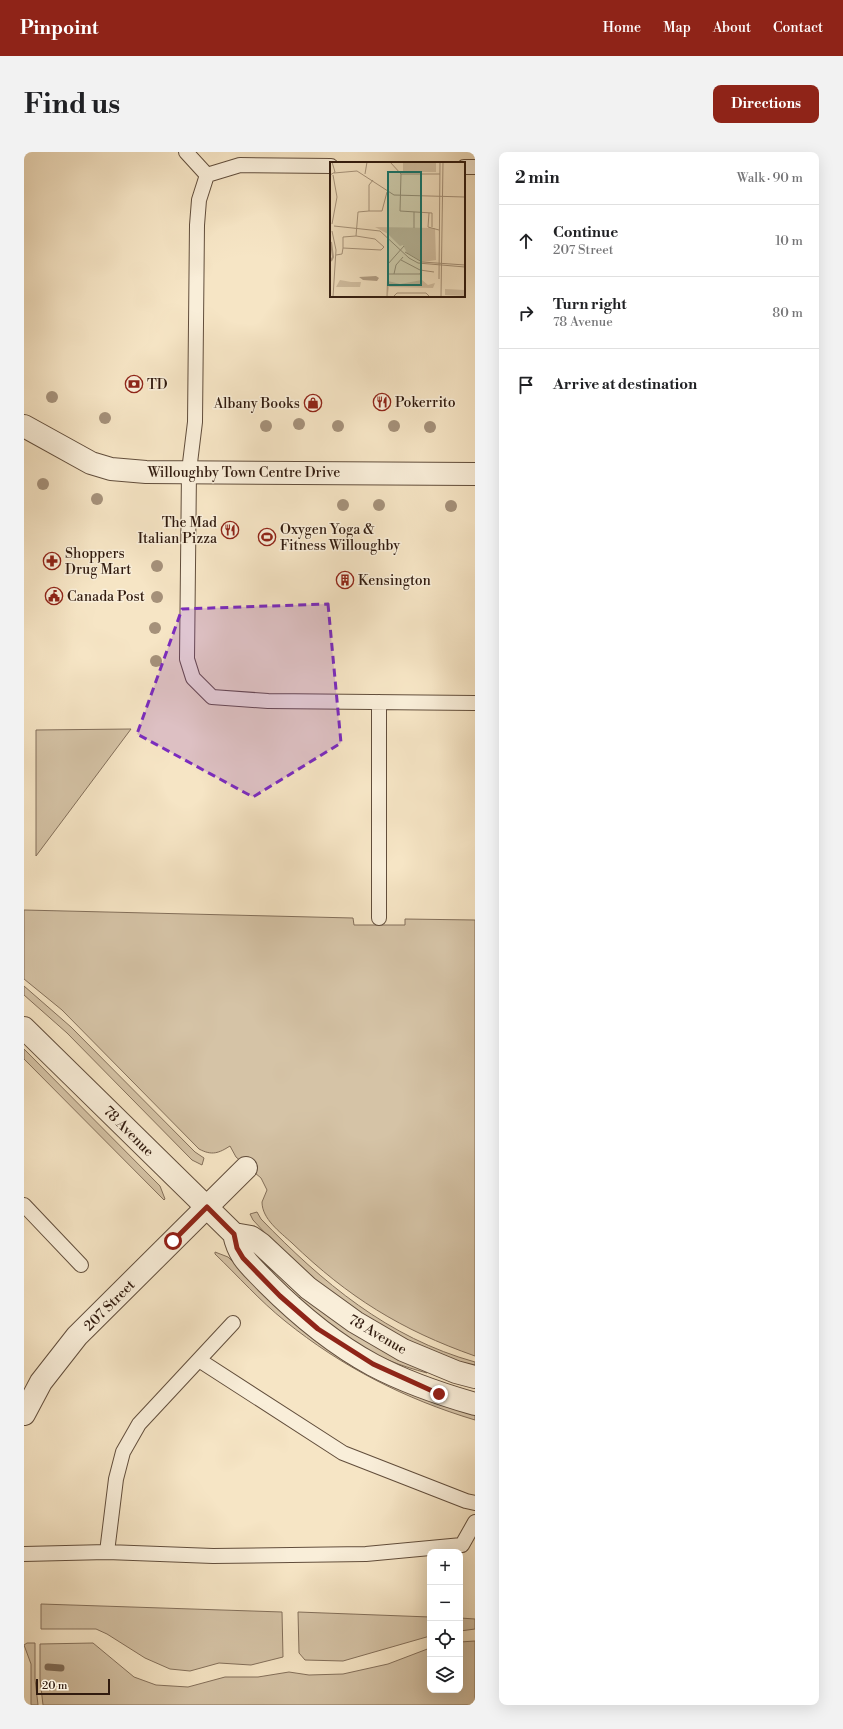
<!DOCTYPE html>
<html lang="en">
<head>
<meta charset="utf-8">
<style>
	:root { --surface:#fff; --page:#f2f2f2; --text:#202124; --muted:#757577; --line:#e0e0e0; --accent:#8f2418 }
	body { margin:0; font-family:"Libre Bodoni",serif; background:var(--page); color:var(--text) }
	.controls { position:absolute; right:12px; bottom:12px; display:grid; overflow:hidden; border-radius:8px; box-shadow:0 4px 16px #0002 }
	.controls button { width:36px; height:36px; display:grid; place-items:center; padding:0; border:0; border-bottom:1px solid var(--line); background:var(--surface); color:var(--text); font:20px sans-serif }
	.scale { position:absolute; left:12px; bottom:10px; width:74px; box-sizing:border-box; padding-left:4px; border:2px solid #311b0f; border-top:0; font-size:11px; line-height:14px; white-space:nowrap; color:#311b0f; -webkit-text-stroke:3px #f9eed9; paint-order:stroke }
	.stop { position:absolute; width:12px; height:12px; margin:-9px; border:3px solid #8f2418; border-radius:50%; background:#fff }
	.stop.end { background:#8f2418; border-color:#fff; box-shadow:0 1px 4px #0008 }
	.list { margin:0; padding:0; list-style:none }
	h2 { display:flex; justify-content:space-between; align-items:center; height:52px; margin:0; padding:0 16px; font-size:17px }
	h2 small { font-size:13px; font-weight:400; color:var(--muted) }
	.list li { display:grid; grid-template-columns:26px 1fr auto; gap:12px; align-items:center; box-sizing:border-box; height:72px; padding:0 16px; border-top:1px solid var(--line) }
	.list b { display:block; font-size:15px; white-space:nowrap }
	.list p { margin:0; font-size:13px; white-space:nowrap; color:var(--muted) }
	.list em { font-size:13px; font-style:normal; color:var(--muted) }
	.icon { flex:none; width:22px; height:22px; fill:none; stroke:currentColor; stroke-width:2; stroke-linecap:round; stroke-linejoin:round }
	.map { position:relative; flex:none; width:451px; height:1553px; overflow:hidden; border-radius:8px }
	header { display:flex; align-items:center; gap:24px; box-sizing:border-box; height:56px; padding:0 20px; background:var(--accent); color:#fff }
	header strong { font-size:19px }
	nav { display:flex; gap:22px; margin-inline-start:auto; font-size:14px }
	.intro { display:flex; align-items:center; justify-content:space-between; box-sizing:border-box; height:96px; padding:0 24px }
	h1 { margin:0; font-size:28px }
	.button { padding:10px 18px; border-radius:8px; background:var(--accent); color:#fff; font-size:14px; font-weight:700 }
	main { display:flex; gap:24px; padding:0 24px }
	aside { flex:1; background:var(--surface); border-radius:8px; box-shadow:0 4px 16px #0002 }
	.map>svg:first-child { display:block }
	.green { fill:#d5c3a6; stroke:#836f5a }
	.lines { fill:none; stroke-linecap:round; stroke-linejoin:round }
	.stream { stroke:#7f6b57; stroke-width:7 }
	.service-casing { stroke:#624e3c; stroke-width:16 }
	.minor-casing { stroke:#624e3c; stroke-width:24 }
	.tertiary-casing { stroke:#624e3c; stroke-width:24 }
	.service { stroke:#f9eed9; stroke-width:14 }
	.minor { stroke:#f9eed9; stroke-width:22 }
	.tertiary { stroke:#f9eed9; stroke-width:22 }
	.tree { fill:#a5917a }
	.route { stroke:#8f2418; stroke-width:5 }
	.marked { fill:#7b2cbf; fill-opacity:0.2; stroke:#7b2cbf; stroke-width:3; stroke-dasharray:8 5; stroke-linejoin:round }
	.labels { text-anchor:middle; stroke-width:3; stroke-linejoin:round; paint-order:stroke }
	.poi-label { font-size:14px; fill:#311b0f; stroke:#f9eed9; text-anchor:start }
	.street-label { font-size:14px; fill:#311b0f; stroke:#f9eed9 }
	.inset-river { fill:none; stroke:#b3a087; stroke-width:2 }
	.inset-road { fill:none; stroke:#a7947c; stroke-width:1 }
	.view { fill:#0f766e; fill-opacity:0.15; stroke:#0f766e; stroke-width:2 }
	.inset-edge { fill:none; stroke:#311b0f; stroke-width:2 }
</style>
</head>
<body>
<header>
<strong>Pinpoint</strong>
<nav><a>Home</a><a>Map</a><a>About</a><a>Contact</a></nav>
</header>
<div class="intro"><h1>Find us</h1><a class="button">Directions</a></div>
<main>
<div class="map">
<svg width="451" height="1553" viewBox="0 0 451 1553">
	<rect width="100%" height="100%" fill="#f6e5c5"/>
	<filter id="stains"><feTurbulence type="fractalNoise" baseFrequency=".005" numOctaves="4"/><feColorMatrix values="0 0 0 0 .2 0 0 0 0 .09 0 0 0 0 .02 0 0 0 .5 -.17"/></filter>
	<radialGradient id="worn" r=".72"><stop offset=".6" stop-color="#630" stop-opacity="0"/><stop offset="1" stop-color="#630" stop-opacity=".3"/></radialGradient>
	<!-- green -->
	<path class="green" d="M107,577L12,704V578Z
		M0,758L329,766L330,773H381V767L451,768V1204C377,1178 324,1145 268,1091C256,1080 238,1067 238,1050L243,1038L237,1026L212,1005L206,994C195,1001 188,1004 175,997L38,858L0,827Z
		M0,834L47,875L171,1000L180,1006L178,1013L168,1008L43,881L0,843Z
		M0,897L136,1034L141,1047L140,1048L0,907Z
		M233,1060L237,1067C298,1130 364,1186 451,1210V1218L412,1204L336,1165L267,1109L229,1068L226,1062Z
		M191,1100L204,1105L245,1145L451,1261V1268C381,1247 318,1215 261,1169C236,1149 214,1124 191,1102Z
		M277,1144L404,1217L403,1221C350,1207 314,1185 275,1146Z
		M17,1452L258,1460L259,1505L227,1513L195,1511L166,1519L146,1517L121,1506L83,1482L72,1477H17Z
		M274,1460L406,1465V1484L319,1509L281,1508L275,1501Z
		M436,1466L451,1467V1477L436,1479Z
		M451,1489V1553H19L16,1527V1492L69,1491L110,1525L132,1533L164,1535L201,1525H234L265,1520L285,1523L319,1522L364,1512L406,1496V1538H436V1490Z
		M3,1491H11V1527L14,1553H7V1512L0,1493Z"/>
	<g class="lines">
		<!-- stream -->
		<path class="stream" d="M24,1515L37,1516"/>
		<defs>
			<path id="service" d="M162,0L183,23
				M440,15H451
				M183,23L175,48L173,73L171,270L165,319L163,507L169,526L188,545L244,549L451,551
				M183,23L216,13L307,14
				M355,766V550
				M0,1053L57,1113
				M175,1208L319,1301L442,1349L451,1351
				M83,1400L92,1327L99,1300L115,1272L209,1171
				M0,1402L83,1400L189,1404L342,1402L438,1393L451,1370"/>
			<path id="minor" d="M0,876L210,1082L227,1085L237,1092L284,1136L331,1170L379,1198L432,1220L451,1225
				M210,1082C215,1106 227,1114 243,1131C274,1162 310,1192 349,1213C381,1230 416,1242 451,1252
				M0,1262L17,1230L53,1184L222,1016"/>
			<path id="tertiary" d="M0,274L67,311L87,317L122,320L451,322"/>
		</defs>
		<!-- service casing -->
		<use href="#service" class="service-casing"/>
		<!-- minor casing -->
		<use href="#minor" class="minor-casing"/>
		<!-- tertiary casing -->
		<use href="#tertiary" class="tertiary-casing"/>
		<!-- service -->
		<use href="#service" class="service"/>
		<!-- minor -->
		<use href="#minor" class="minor"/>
		<!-- tertiary -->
		<use href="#tertiary" class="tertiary"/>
	</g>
	<!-- trees -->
	<g class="tree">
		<circle cx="28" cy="245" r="6"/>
		<circle cx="81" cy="266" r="6"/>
		<circle cx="275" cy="272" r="6"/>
		<circle cx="242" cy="274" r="6"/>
		<circle cx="314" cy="274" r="6"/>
		<circle cx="370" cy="274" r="6"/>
		<circle cx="406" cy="275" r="6"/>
		<circle cx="19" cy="332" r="6"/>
		<circle cx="73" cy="347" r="6"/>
		<circle cx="319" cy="353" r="6"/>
		<circle cx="355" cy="353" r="6"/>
		<circle cx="427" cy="354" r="6"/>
		<circle cx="133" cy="414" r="6"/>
		<circle cx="133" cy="445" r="6"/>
		<circle cx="131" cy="476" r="6"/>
		<circle cx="132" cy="509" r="6"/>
	</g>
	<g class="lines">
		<!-- route -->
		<path class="route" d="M149,1089L183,1055L210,1082L213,1096L219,1106L256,1144L294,1177L349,1212L415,1242"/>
	</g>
	<!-- marked area -->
	<path class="marked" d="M304,452L317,591L229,645L113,582L158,457Z"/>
	<!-- icons -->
	<defs>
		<symbol id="bank-ring" viewBox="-11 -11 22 22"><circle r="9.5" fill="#f9eed9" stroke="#8f2418" stroke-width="1.5"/><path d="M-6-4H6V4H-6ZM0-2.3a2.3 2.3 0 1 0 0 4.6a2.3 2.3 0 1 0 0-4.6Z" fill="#8f2418"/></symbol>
		<symbol id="restaurant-ring" viewBox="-11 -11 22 22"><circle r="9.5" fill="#f9eed9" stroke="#8f2418" stroke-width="1.5"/><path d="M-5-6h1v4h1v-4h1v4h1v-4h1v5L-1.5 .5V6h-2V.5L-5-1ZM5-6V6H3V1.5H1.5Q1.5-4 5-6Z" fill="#8f2418"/></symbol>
		<symbol id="shop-ring" viewBox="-11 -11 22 22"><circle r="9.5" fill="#f9eed9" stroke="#8f2418" stroke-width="1.5"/><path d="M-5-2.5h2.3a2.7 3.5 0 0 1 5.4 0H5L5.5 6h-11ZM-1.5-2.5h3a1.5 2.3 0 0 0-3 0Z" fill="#8f2418"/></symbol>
		<symbol id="stadium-ring" viewBox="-11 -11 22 22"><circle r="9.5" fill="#f9eed9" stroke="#8f2418" stroke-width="1.5"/><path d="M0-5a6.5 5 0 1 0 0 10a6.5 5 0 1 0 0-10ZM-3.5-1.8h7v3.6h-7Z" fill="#8f2418"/></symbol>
		<symbol id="pharmacy-ring" viewBox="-11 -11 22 22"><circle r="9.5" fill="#f9eed9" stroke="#8f2418" stroke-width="1.5"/><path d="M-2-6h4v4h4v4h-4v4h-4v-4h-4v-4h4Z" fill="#8f2418"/></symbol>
		<symbol id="building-ring" viewBox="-11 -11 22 22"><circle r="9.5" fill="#f9eed9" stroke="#8f2418" stroke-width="1.5"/><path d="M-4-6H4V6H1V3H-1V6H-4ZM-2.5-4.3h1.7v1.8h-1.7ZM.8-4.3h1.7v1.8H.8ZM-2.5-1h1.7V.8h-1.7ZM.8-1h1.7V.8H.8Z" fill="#8f2418"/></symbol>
		<symbol id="civic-ring" viewBox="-11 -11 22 22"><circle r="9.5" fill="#f9eed9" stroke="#8f2418" stroke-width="1.5"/><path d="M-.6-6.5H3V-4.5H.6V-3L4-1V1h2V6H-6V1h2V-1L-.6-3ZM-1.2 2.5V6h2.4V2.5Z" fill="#8f2418"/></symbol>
	</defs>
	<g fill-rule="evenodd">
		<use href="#bank-ring" x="100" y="222" width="20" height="20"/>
		<use href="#restaurant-ring" x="348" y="240" width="20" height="20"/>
		<use href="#shop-ring" x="279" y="241" width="20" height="20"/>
		<use href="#restaurant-ring" x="196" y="368" width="20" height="20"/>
		<use href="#stadium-ring" x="233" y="375" width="20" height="20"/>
		<use href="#pharmacy-ring" x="18" y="399" width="20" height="20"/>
		<use href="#building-ring" x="311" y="418" width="20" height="20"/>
		<use href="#civic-ring" x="20" y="434" width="20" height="20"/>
	</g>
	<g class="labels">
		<!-- poi labels -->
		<g class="poi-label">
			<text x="123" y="237">TD</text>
			<text x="371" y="255">Pokerrito</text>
			<text x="276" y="256" text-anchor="end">Albany Books</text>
			<text x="193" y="375" text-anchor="end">The Mad<tspan x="193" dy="16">Italian Pizza</tspan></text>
			<text x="256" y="382">Oxygen Yoga &amp;<tspan x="256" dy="16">Fitness Willoughby</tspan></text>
			<text x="41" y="406">Shoppers<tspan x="41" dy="16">Drug Mart</tspan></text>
			<text x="334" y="433">Kensington</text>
			<text x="43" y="449">Canada Post</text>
		</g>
		<!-- street labels -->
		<g class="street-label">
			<text x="220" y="325">Willoughby Town Centre Drive</text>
			<text transform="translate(105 979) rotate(45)" y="5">78 Avenue</text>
			<text transform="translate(85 1153) rotate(-45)" y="5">207 Street</text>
			<text transform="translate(354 1182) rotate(30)" y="5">78 Avenue</text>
		</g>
	</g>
	<!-- overview -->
	<g transform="translate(306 10)">
		<rect width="135" height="135" fill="#f6e5c5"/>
		<path d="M73,0H106V10H73ZM45,65L105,66L106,98L93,100L77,91L73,83L70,84L58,72ZM10,118L21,120H31L30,125H6ZM92,118L98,123L105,121L103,126L59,125L58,132V119L70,122ZM115,127L135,128V134L115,133Z" fill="#d5c3a6"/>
		<path d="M46,114L49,116L47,119L33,118L29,115Z" fill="#b3a087"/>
		<path class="inset-river" d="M1,99L3,95L1,80"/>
		<path class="inset-road" d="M60,0L71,12M4,11L27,9L64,33L135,35M35,12L37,0M71,12L70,49L102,51V65M71,12H110M0,13L5,10L2,0M43,18L39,23V49H52L57,30M99,51L98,65L109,68M2,62L7,35L3,13M4,64L50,69L79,96L88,101L135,105M84,66V50M2,69L6,88L3,135M26,74L13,75V86L51,88L54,85L45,77L26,74L28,50L39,49M75,90L92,100L135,103M6,93L12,92L13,86M71,98L90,108L104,110M57,112H90L91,109M64,112L66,103L73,95M109,117L110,0M3,135H33M57,135L58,102L74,84M63,135L67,131H96L100,135M111,135L113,0"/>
		<path class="view" d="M58,10H91V123H58Z"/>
		<rect width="135" height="135" class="inset-edge"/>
	</g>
	<rect width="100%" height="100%" filter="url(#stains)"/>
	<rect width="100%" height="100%" fill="url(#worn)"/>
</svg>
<div class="controls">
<button>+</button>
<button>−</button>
<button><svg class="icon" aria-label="locate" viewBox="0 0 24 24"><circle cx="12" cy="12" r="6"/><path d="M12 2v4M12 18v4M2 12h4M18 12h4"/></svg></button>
<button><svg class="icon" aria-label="layers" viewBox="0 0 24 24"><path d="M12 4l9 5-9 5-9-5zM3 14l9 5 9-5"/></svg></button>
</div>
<div class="scale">20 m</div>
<div class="stop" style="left:149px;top:1089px"></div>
<div class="stop end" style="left:415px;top:1242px"></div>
</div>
<aside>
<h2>2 min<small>Walk · 90 m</small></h2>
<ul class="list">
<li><svg class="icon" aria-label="ahead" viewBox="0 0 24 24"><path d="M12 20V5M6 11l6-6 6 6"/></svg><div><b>Continue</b><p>207 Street</p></div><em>10 m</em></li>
<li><svg class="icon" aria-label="right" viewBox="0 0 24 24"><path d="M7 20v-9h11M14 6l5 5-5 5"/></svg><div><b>Turn right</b><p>78 Avenue</p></div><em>80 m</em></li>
<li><svg class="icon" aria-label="arrive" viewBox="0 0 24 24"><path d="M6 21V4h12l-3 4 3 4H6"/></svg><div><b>Arrive at destination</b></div></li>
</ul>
</aside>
</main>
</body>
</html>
